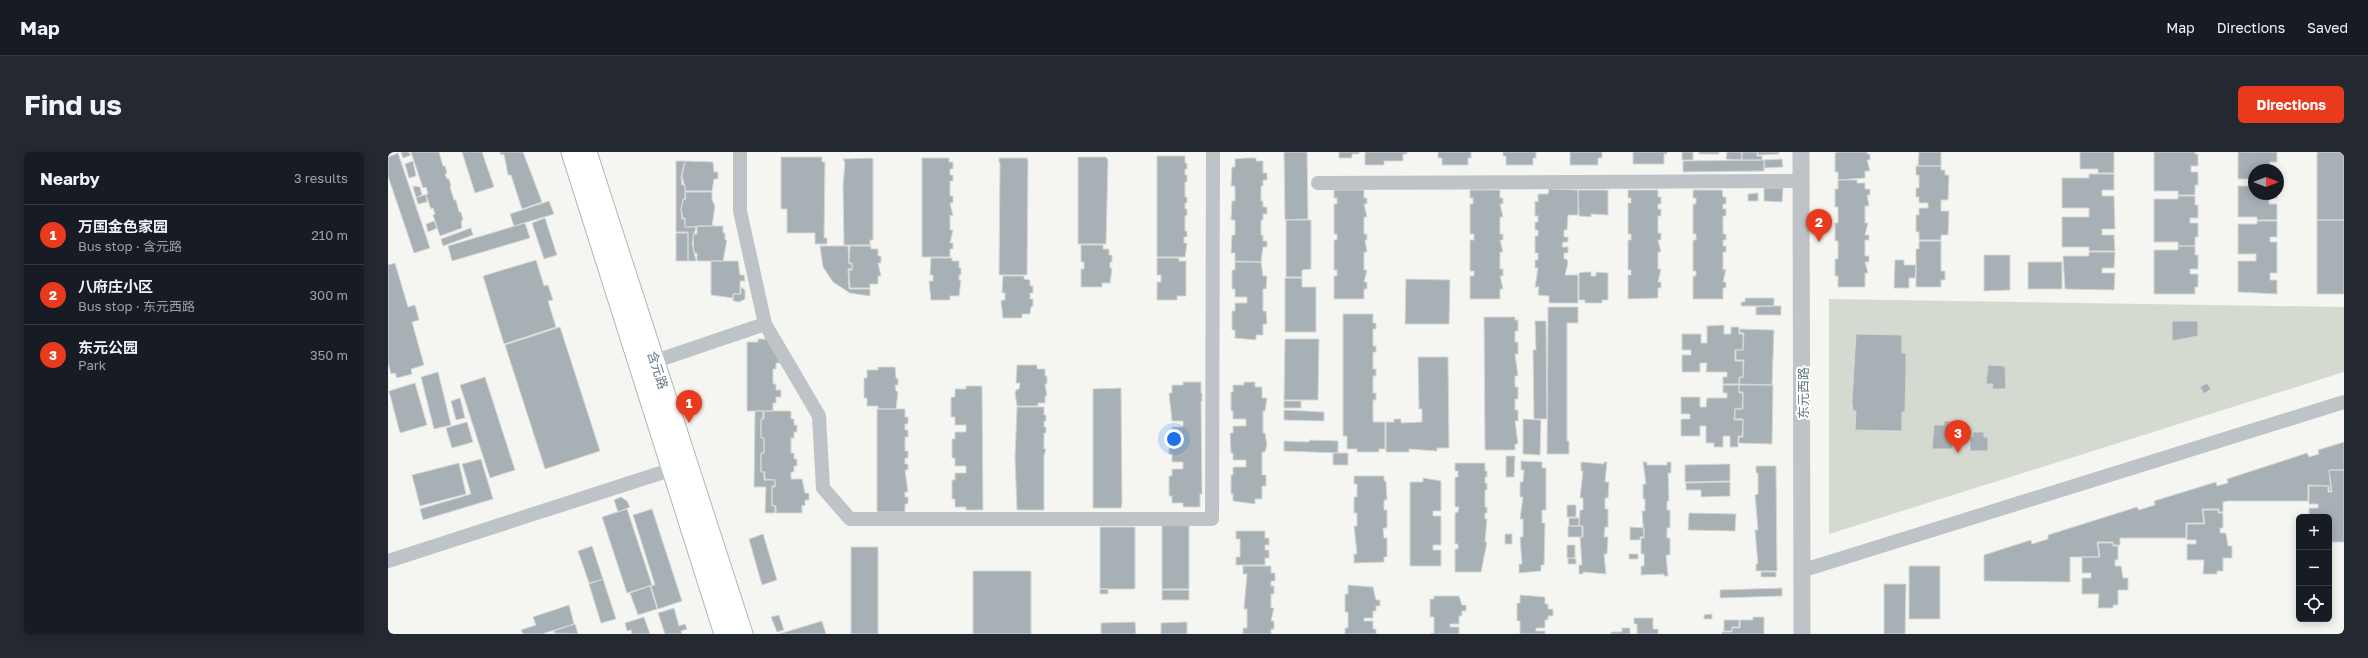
<!DOCTYPE html>
<html lang="en">
<head>
<meta charset="utf-8">
<style>
	:root { --surface:#171b24; --page:#242831; --text:#f1f3f6; --muted:#9ea1a6; --line:#363941; --accent:#ea3a1d }
	body { margin:0; font-family:"Golos Text","Noto Sans SC",sans-serif; background:var(--page); color:var(--text) }
	.controls { position:absolute; right:12px; bottom:12px; display:grid; overflow:hidden; border-radius:6px; box-shadow:0 2px 10px #0003 }
	.controls button { width:36px; height:36px; display:grid; place-items:center; padding:0; border:0; border-bottom:1px solid var(--line); background:var(--surface); color:var(--text); font:20px sans-serif }
	.compass { position:absolute; left:1860px; top:12px; width:36px; height:36px; border-radius:50%; background:var(--surface); box-shadow:0 2px 10px #0003; rotate:90deg }
	.you { position:absolute; left:786px; top:287px; width:14px; height:14px; margin:-10px; border:3px solid #fff; border-radius:50%; background:#1a73e8; box-shadow:0 0 0 6px #1a73e833 }
	.badge { display:grid; place-items:center; width:26px; height:26px; border-radius:50%; background:var(--accent); color:#fff; font-size:13px; font-weight:700 }
	.pin { position:absolute; translate:-50% -33px; filter:drop-shadow(0 1px 2px #0008) }
	.pin::after { content:''; position:absolute; top:21px; width:14px; height:12px; background:inherit; clip-path:polygon(0 0,100% 0,50% 100%) }
	.list { margin:0; padding:0; list-style:none }
	h2 { display:flex; justify-content:space-between; align-items:center; height:52px; margin:0; padding:0 16px; font-size:17px }
	h2 small { font-size:13px; font-weight:400; color:var(--muted) }
	.list li { display:grid; grid-template-columns:26px 1fr auto; gap:12px; align-items:center; box-sizing:border-box; height:60px; padding:0 16px; border-top:1px solid var(--line) }
	.list b { display:block; font-size:15px; white-space:nowrap }
	.list p { margin:0; font-size:13px; white-space:nowrap; color:var(--muted) }
	.list em { font-size:13px; font-style:normal; color:var(--muted) }
	.icon { flex:none; width:22px; height:22px; fill:none; stroke:currentColor; stroke-width:2; stroke-linecap:round; stroke-linejoin:round }
	.map { position:relative; flex:none; width:1956px; height:482px; overflow:hidden; border-radius:6px }
	header { display:flex; align-items:center; gap:24px; box-sizing:border-box; height:56px; padding:0 20px; background:var(--surface); border-bottom:1px solid var(--line) }
	header strong { font-size:19px }
	nav { display:flex; gap:22px; margin-inline-start:auto; font-size:14px }
	.intro { display:flex; align-items:center; justify-content:space-between; box-sizing:border-box; height:96px; padding:0 24px }
	h1 { margin:0; font-size:28px }
	.button { padding:10px 18px; border-radius:6px; background:var(--accent); color:#fff; font-size:14px; font-weight:700 }
	main { display:flex; gap:24px; padding:0 24px }
	aside { flex:1; background:var(--surface); border-radius:6px; box-shadow:0 2px 10px #0003 }
	.map>svg:first-child { display:block }
	.green { fill:#d5dad0 }
	.building { fill:#a7b1b5; stroke:#d6d6d4 }
	.lines { fill:none; stroke-linecap:round; stroke-linejoin:round }
	.secondary-casing { stroke:#b0b7ba; stroke-width:21 }
	.minor { stroke:#bdc3c6; stroke-width:14 }
	.tertiary { stroke:#bdc3c6; stroke-width:17 }
	.secondary { stroke:#fff; stroke-width:19 }
	.labels { text-anchor:middle; stroke-width:4; stroke-linejoin:round; paint-order:stroke }
	.street-label { font-size:13px; fill:#637883; stroke:#fff }
</style>
</head>
<body>
<header>
<strong>Map</strong>
<nav><a>Map</a><a>Directions</a><a>Saved</a></nav>
</header>
<div class="intro"><h1>Find us</h1><a class="button">Directions</a></div>
<main>
<aside>
<h2>Nearby<small>3 results</small></h2>
<ul class="list">
<li><span class="badge">1</span><div><b>万国金色家园</b><p>Bus stop · 含元路</p></div><em>210 m</em></li>
<li><span class="badge">2</span><div><b>八府庄小区</b><p>Bus stop · 东元西路</p></div><em>300 m</em></li>
<li><span class="badge">3</span><div><b>东元公园</b><p>Park</p></div><em>350 m</em></li>
</ul>
</aside>
<div class="map">
<svg width="1956" height="482" viewBox="0 0 1956 482">
	<rect width="100%" height="100%" fill="#f5f5f1"/>
	<!-- green -->
	<path class="green" d="M1441,147L1956,155V220L1441,382Z"/>
	<!-- building -->
	<path class="building" d="M13,0H20L23,3L15,6Z
		M23,0H51L55,14H57L59,21L57,22L59,27H61L63,34L62,35L66,48H68L71,60H73L75,68L73,69L74,76L52,84L45,63L47,62L45,56L43,57L38,43L39,50L30,52L25,35V34L32,35L34,43L29,45L40,42L39,38L38,35L35,36Z
		M74,0H94L106,35L87,41Z
		M112,0H135L154,50L134,57L123,23H120L116,2L113,3Z
		M896,0H919L920,67L897,68Z
		M951,0H971V2H964V6H951Z
		M977,0H1019V2H1015V9H996V13H977Z
		M1050,0H1083V6H1080V13H1054V6H1050Z
		M1115,0H1148V6H1145V13H1118V4H1115Z
		M1182,0H1214V6H1210V13H1182Z
		M1245,0H1279V2H1276V12H1245Z
		M1294,0H1305V8H1294Z
		M1311,0H1331V2H1311Z
		M1339,0H1354L1353,8L1338,7Z
		M1354,0H1369V4H1374V8H1354Z
		M1370,0H1391V2L1370,3Z
		M1450,0H1479V2H1482V8H1479L1482,19H1477V26L1450,28V20H1447V1Z
		M1531,0H1553V14H1530Z
		M1692,0H1726V21H1710V17H1692Z
		M1766,0H1807V2H1810V14H1803V20H1810V33H1807V43H1790V39H1766Z
		M1850,0H1889V10H1882V16H1889V18H1866V27H1850Z
		M1929,0H1956V68H1929Z
		M10,1L42,96L26,101L0,24V5Z
		M769,4H797V11H799V17H797V23H799V30H797V45H799V51H797V57H799V63L797,64V79H799V85H796V91H799L797,105H769Z
		M393,5H434V10H437L436,86H439V92H427V81H399V57H393Z
		M690,5H718L720,8L718,92H690Z
		M483,6L485,7V88H482V93H456L455,33L457,11L455,7Z
		M534,6H561V10H565V17H562V23H565V29H562V44H565V51H562L565,64L562,63V78H565L562,91H565V97H562V105H534Z
		M611,6H639L640,9L639,123H611L612,11H611Z
		M857,6H868V9H875V21H879V28H875V34H873V49H875V55H879V62H875V68H873V83H875V89H879V95H875L873,110L847,109V101H843L844,83H847V68H843L844,49H847V34H843L844,15H847V7Z
		M1394,7L1395,15L1377,16L1376,8Z
		M1376,8V19L1295,20V9Z
		M25,9L28,24L21,26L17,12Z
		M288,9H297L293,25L294,33H297V47H295L293,58L294,67H297V75H308L304,91L308,109H300V80H288Z
		M297,9L325,10L326,20H330V27H326L324,39H298L294,24Z
		M1528,14H1553V18H1557V23H1561L1560,48H1553V59H1561L1560,83H1553V88H1531V80H1528V63H1531V56H1540V51H1531V45H1528V36H1531V23H1528Z
		M1701,22H1726V38H1714V44H1726L1727,77H1714V83H1726L1727,99H1701V95H1674V65H1701V56H1674V26H1701Z
		M1450,28H1469V31H1477V37H1482V43H1479L1481,54H1477V71H1480L1477,83H1481V88H1477V104H1481V110H1477L1480,121H1477V135H1450V124H1447V107H1450V89H1447V71H1450V55H1447V37H1450Z
		M1850,34H1866V42H1889V46H1881V52H1889V68H1869V65H1850Z
		M1376,36H1395L1394,50L1376,49Z
		M1161,37L1190,38V63H1180L1179,78H1176V85H1180V90H1175L1174,95H1180V101H1176V107H1179L1180,111L1177,123H1190V151H1161V144L1150,143L1151,135H1147L1150,116H1147V108H1150V101H1147V84H1150V78H1147V70H1150V64H1147V49L1150,50V42H1160Z
		M946,38H976V46H979V52H976L979,65H976V82H979V88H977L979,100H976V118H979L976,130H979V137H976V147H946V124H949V118H946V88H949V82H946V52H949V46H946Z
		M1082,38H1112V46H1115V52H1112L1115,65H1112V82H1115V88H1112L1115,100H1112V117H1115V124H1112L1115,137H1112V147H1082V124H1086V119H1082V88H1086V82H1082V52H1085V46H1082Z
		M1190,38H1220V63L1203,62V65L1191,64Z
		M1240,38H1270V45H1273V52H1270V57H1273V64H1270V81H1273V88H1270L1273,100H1270V117H1273L1270,130H1273V136H1270V146L1240,147V123H1243V118H1240V88H1243V82H1240V51H1243V46H1240Z
		M1305,38H1334L1335,45H1338V52H1335V57H1338V64H1335V82H1338V88H1335V94H1338V100H1335V118L1338,117L1335,130H1338V136H1335V147H1305V124H1308V119H1305V88H1308V82H1305V52H1308V46H1305Z
		M297,40H324V48L327,54L324,74L297,75V66H295L293,57L295,48L298,47Z
		M1370,41V49H1360V42Z
		M1790,44H1807V53H1810V66H1802V71H1810V85H1807V94H1790V90H1766V47H1790Z
		M161,49L166,62L126,74L122,62Z
		M157,66L169,103L156,107L144,71Z
		M898,68H923V117L914,118V125H898Z
		M1929,68H1956V142H1929Z
		M46,69L49,76L40,80L38,72Z
		M1869,69H1889V85H1882V90H1889V121H1882V128H1889V142L1850,140V109H1868V102H1850V72H1869Z
		M137,71L142,86L64,109L60,94Z
		M309,74H335V81H337V88H339L335,109H309V101H306L305,82H309Z
		M83,76L85,83L55,94L53,87Z
		M288,81H300V109H288Z
		M1531,89H1553V119H1557V128H1553V135H1528V97H1531Z
		M693,93H715V97H721V103H724V110H722V116H724L722,131H714V135H693V117H696V110H693Z
		M432,94H460L461,112H464V117H460L461,137H482V144L462,141L445,130L435,115Z
		M462,94H483V97H490V104H493V111H490L493,124H490V132H482V136H462L461,118H464V111H461Z
		M1790,94H1807V103H1810V117H1802V122H1810V135H1807V142H1766V98H1790Z
		M1701,100H1727L1726,116H1714V121H1727L1726,138L1677,137L1675,104H1701Z
		M1596,103H1622V138L1596,139Z
		M543,106H564V109H571V116H573V123H571V128H573L571,144H562V148H543L541,129H545V123H542Z
		M769,106H791V109H798V144H789V148H769V130H773V123H769Z
		M148,108L156,134L160,133L165,148L160,149L168,175L116,192L95,124Z
		M1507,108H1516V113H1528L1527,126H1521V136H1506Z
		M323,109H350L352,123H356L357,129H352V142H345V146L323,143Z
		M847,110H873L875,124H879L878,137H875V159H878L879,172H875V183H868V188L847,186V178H844V159H847V151H859V145H847V137H844V118H847Z
		M1640,110H1674V137H1640Z
		M7,111L20,155L27,153L31,168L24,170L36,213L23,217L24,222L9,226L7,221L3,222L0,210V113Z
		M1197,120H1203V124H1208V120L1220,121V148H1214V151H1197V148H1191V121Z
		M615,124H636V127L642,128V134H645V141H642V147H645V154L643,155L642,162H634V166H615L613,150L614,148H617V141H614Z
		M897,126H914V135H928V180H897Z
		M1018,127L1062,128L1061,172H1017Z
		M353,135L357,138V147L351,150L346,149L344,147H346L345,142H353Z
		M1357,146H1386V154H1353V150H1357Z
		M1387,154H1393V163H1368V155Z
		M1160,155H1190V171H1179V289H1181V302H1159Z
		M955,162H985V171H988V177H985V194H988V200H985V217H988V224H985V241H988V248H985V270H997V297H991V300H969V297H959V284H955Z
		M1096,165H1127V168H1130V179H1127V190H1130V202H1127L1130,224H1127V235H1130V247H1127V258H1130V269H1127L1130,292H1127V298H1097Z
		M1147,169H1158L1159,267H1146L1145,198H1148Z
		M1784,169H1810V184L1784,189Z
		M1336,173V182H1343V175H1351V182H1355V198H1347V209H1355V225H1351V232H1335V225H1339V220H1318L1319,211H1312V220H1294V203H1303V198H1294V182H1313V191H1319V174Z
		M172,175L212,299L157,317L117,193Z
		M1352,177L1386,178L1384,233L1351,232L1352,225L1355,226L1356,208H1348V198H1355L1356,181H1352Z
		M1468,182L1514,183V201H1518V218L1517,260H1514V279L1467,278L1468,259H1465L1464,249Z
		M370,187H381V192H388L392,211H388V217H385V232H388V238H393V245H388V251H385V259H359V190H370Z
		M897,187H931L930,248H896Z
		M1030,205H1060L1061,296H1049V299L1021,297V300H998V270H1006V267H1013V271L1034,270V257H1031Z
		M629,213H649V217H657V224H659V232H657L659,244H657V251H650V254H629L627,241L628,238L631,237L632,231H628Z
		M1600,213L1617,214L1618,237H1604L1605,232H1598Z
		M490,215H507L508,226L510,227V233H507L508,239L510,240L508,257H490V254H479V246H476V226H479V218H490Z
		M50,220L63,273L46,277L33,225Z
		M97,225L127,318L102,326L72,233Z
		M795,230H813V241H814V249H813L814,342H812V355H795V351H784V344H781V324H784V317H795V310H784V302H781V283H784V275H795V269H784L781,241H784V233H795Z
		M856,230H867V235H874V246H879L877,259H875V281H877L879,293L877,300H874V323H878V334H874V347H867V352L845,349V342H843V323H845V315H858V308H845V301H843L842,281H845V274H858V267H845V259H843V240H845V233H856Z
		M27,231L39,273L12,281L1,239Z
		M1819,231L1823,237L1816,242L1812,235Z
		M1335,233H1351V241H1355L1354,257H1347L1346,268H1355L1354,284H1350V295H1342V284H1335V295H1326V291H1318V274H1312V284H1293V267H1302V262H1293V245H1312V255H1318L1319,246H1339V241H1335Z
		M1351,233H1385L1384,292L1351,291V285H1355V267H1347V257H1355V240H1351Z
		M578,234H594L595,358H578V355H567V347H564V328H567V321H578V314H567V306H564V287H567V280H578V273H567V265H563V245H567V237H578Z
		M733,236L734,351L733,356H705V237Z
		M72,246L77,266L68,268L63,249Z
		M896,249H913V256H896Z
		M629,255H656V263H658V269H656V275H658V281H656V297H658L656,304V358H629L627,306Z
		M489,257H517V265H520V272H517V278H520V285H517V299H520V306H517V312H520V318H517L520,340H517V345H520V352H517V360H489Z
		M896,258L936,260V269L896,268Z
		M367,259H375V267H373V286H376V301H373V320H376V328H387V334H384V354H387V361H377L378,335H366Z
		M376,259H403V267H406V273H409V280H406V286H403V301H406V307H409V314H406V320H403V327H414L417,341H421V348H417V354L414,353V361H388V354L384,353V335H387V328L377,327V320H373V301H376V286H373V267H376Z
		M1135,267L1153,268L1152,303L1135,302Z
		M1556,269H1564L1565,297H1544L1546,273H1556Z
		M79,270L85,290L64,296L58,276Z
		M1585,280H1596V285H1600V299H1582V285H1585Z
		M922,288L950,289V301L896,299V289L921,290Z
		M1956,290V318H1941L1943,339H1941V334L1920,333V349H1840L1835,350V360H1831V357H1814L1816,371H1798V386H1732V393H1725V390H1709L1711,405H1682V430L1596,429V403L1643,388L1644,392L1660,387V383L1749,355L1751,358L1767,353L1766,349L1828,330L1829,334L1840,331L1839,327L1919,301L1921,305L1931,302L1930,298Z
		M945,301H960V313H945Z
		M1118,304H1127L1126,325H1118Z
		M93,307L105,347L35,368L32,357L83,342L74,312Z
		M1133,309L1154,310V316H1158V358H1154V371H1157L1156,413H1153V419L1131,421V412H1134L1132,385H1135V367H1132L1135,345H1132V330H1135L1136,318H1133Z
		M1193,310L1216,312V310H1219L1217,330H1221L1220,346H1217V357H1220V375H1217L1216,385H1220L1219,402H1216L1218,422L1195,420V422H1191V413H1194L1192,385H1195V374H1191L1192,358H1195V346H1192L1195,319H1193Z
		M1255,310H1259V313H1279V310H1283V321H1280L1281,349H1279V358H1282V376H1279V386H1282V403H1278L1280,424H1276V422L1253,423V414H1256V402H1253V386H1256L1254,359H1257V347H1255V332H1258Z
		M71,311L78,342L32,354L24,323Z
		M1067,311H1097V319H1099V325H1097V331H1099V338H1097V355H1099V361H1097V367H1099L1097,390H1099L1093,420H1067V397H1070V392H1067V361L1070,360L1071,355H1067V325H1070V319H1067Z
		M1342,312V329L1297,330V313Z
		M1368,314H1388L1389,419H1368V412H1370L1367,378H1370L1367,343L1370,342V321H1368Z
		M1941,318H1956V390H1941L1944,368H1941V365H1921V356H1930V352H1921V334H1940V340H1944Z
		M966,324H996V329H998L999,348H996V358H999V376H995L996,386H999V405H996V410L966,411V402H969L966,374H969V361H966V345H969V332H966Z
		M1035,326L1053,329V359H1045V364H1053V393H1045V398H1053V414H1022V330H1035Z
		M1342,330V344L1313,345V338H1298V331Z
		M233,345L239,349L242,355L230,360L226,348Z
		M1179,353H1188V365H1179Z
		M239,357L264,433L239,441L214,365Z
		M264,357L294,449L270,457L263,434L267,433L245,363Z
		M1815,358H1830V361H1835V376H1832V381H1838L1840,394H1844V406H1835V419H1829V422H1815L1816,408H1799V392H1808V388H1799V372H1817Z
		M1301,361L1348,362L1347,379L1300,378Z
		M1181,366H1191V374H1181Z
		M774,373H801V437H774Z
		M1180,374H1194V385H1180Z
		M712,375H747V437H712Z
		M1242,375L1256,376V385H1252V388H1242Z
		M848,379H877V386H881V393H877V398H881V406H877V413H848V405H852V387H848Z
		M375,382L389,428L374,433L361,387Z
		M1117,382H1124V392H1117Z
		M1710,391H1725V394H1730V408H1727V414H1733L1735,426H1740V438H1730V453H1725V456H1710L1711,442H1694V426H1703V421H1694V405H1712Z
		M1179,393H1187V406H1179Z
		M204,394L215,427L201,431L190,399Z
		M463,395H490V482H463Z
		M1241,402H1250V407H1241Z
		M1180,406L1188,407V412H1180Z
		M855,414H883V421H887V429H883V434H886V442H883V456H886L883,469H886V477H883V482H855V476H859V457H856L859,422H855Z
		M1521,414H1552V467H1521Z
		M585,419H643V482H585Z
		M1373,420H1388V425H1373Z
		M215,427L228,467L213,471L201,432Z
		M1496,432H1518L1517,482H1496Z
		M960,433L985,435L988,448H992V454H988V459H985V466H976V469H985V477H988V482H957V476H960V460H957V442H960Z
		M262,434L269,457L250,463L242,441Z
		M1394,436V444L1332,446V438Z
		M712,437H720V442H712Z
		M774,438H801V448H774Z
		M1132,443L1157,445V452H1160V457H1165V464H1160V468H1157V476H1148V479H1157V482H1132V469H1129V451H1132Z
		M1046,444H1071L1074,453H1078V459H1074V464H1071V472H1062V475H1071V482H1042L1046,481V465H1042V447H1046Z
		M181,453L186,472L154,482H135L133,478L148,473L145,465Z
		M286,456L291,474L297,472L299,477L293,479L294,482H277L270,461Z
		M1324,462V467H1316V463Z
		M391,463L396,478L389,480L383,465Z
		M256,465L262,482H244L243,478L239,479L237,471Z
		M1365,465H1376V482H1334V480H1344V476H1352V468H1365Z
		M1246,466H1265V477H1270V482H1249V472H1246Z
		M1336,468H1351V475H1344V479H1336Z
		M434,469L438,482H391Z
		M747,470L748,482H713V471Z
		M799,470V482H773V471Z
		M187,472L190,482L166,481V479Z
		M1234,476H1242V482H1223V480H1234Z"/>
	<g class="lines">
		<defs>
			<path id="secondary" d="M183,0L336,482
				M199,0L355,482"/>
		</defs>
		<!-- secondary casing -->
		<use href="#secondary" class="secondary-casing"/>
		<!-- minor -->
		<path class="minor" d="M352,0V59L377,172L431,264L435,336L462,367H824L825,0
			M930,31L1414,29
			M259,212L377,172
			M0,409L285,317
			M1416,418L1956,250"/>
		<!-- tertiary -->
		<path class="tertiary" d="M1413,0L1414,482"/>
		<!-- secondary -->
		<use href="#secondary" class="secondary"/>
	</g>
	<g class="labels">
		<!-- street labels -->
		<g class="street-label">
			<text transform="translate(270 218) rotate(72)" y="5">含元路</text>
			<text transform="translate(1415 241) rotate(-90)" y="5">东元西路</text>
		</g>
	</g>
</svg>
<div class="controls">
<button>+</button>
<button>−</button>
<button><svg class="icon" aria-label="locate" viewBox="0 0 24 24"><circle cx="12" cy="12" r="6"/><path d="M12 2v4M12 18v4M2 12h4M18 12h4"/></svg></button>
</div>
<svg class="compass" viewBox="-18 -18 36 36"><path d="M0-13l5 13h-10z" fill="#e53935"/><path d="M0 13l5-13h-10z" fill="#9ea1a6"/></svg>
<div class="you"></div>
<div class="pin badge" style="left:301px;top:271px">1</div>
<div class="pin badge" style="left:1431px;top:90px">2</div>
<div class="pin badge" style="left:1570px;top:301px">3</div>
</div>
</main>
</body>
</html>
